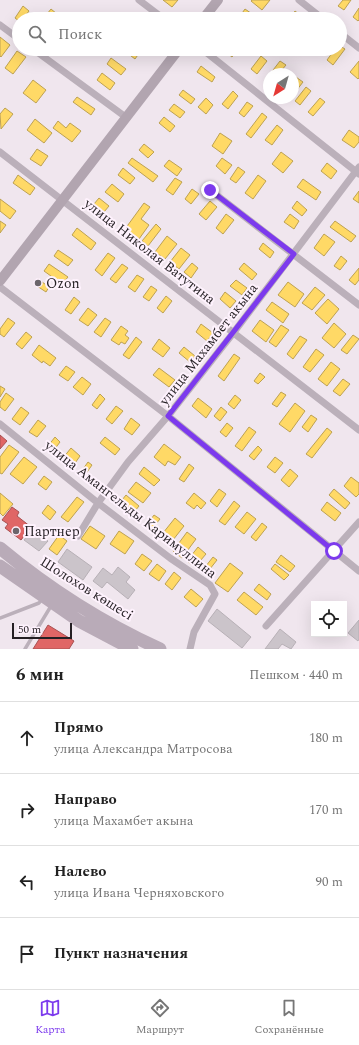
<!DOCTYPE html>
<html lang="ru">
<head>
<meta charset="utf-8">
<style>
	:root { --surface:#fff; --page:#f6f6f6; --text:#222; --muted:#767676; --line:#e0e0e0; --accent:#7c3aed }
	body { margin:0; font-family:Spectral,serif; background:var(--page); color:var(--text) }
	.controls { position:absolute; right:12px; bottom:12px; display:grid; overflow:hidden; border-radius:0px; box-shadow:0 4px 16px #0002 }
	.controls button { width:36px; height:36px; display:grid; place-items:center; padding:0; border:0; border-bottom:1px solid var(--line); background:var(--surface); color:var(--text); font:20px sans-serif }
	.compass { position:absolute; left:263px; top:68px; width:36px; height:36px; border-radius:50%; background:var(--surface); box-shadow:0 4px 16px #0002; rotate:217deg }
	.scale { position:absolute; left:12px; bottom:10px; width:60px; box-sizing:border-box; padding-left:4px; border:2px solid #241f23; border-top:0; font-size:11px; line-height:14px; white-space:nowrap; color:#241f23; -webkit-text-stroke:3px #fef2fd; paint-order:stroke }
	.stop { position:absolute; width:12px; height:12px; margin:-9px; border:3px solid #7c3aed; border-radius:50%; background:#fff }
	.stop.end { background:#7c3aed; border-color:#fff; box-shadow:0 1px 4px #0008 }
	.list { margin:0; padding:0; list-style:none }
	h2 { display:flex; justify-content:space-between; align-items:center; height:52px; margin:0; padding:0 16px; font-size:17px }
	h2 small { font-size:13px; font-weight:400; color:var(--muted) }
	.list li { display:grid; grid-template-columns:26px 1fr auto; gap:12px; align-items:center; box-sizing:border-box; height:72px; padding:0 16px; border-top:1px solid var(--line) }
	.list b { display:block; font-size:15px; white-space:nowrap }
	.list p { margin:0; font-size:13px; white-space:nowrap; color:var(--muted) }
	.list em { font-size:13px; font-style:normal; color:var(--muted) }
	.icon { flex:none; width:22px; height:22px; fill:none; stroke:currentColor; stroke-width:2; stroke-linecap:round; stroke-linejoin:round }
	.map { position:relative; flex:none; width:359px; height:649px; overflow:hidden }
	.search { position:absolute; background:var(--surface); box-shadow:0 4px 16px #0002; left:12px; right:12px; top:12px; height:44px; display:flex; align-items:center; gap:10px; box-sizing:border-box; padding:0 14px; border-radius:22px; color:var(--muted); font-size:15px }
	.sheet { height:340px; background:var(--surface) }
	nav { display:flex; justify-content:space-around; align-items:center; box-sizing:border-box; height:56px; border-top:1px solid var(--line); background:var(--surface); font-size:11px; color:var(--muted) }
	nav a { display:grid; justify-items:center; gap:2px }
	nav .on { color:var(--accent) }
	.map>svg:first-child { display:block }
	.homes { fill:#ffd966; stroke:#bda152 }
	.shops { fill:#e06666; stroke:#a85152 }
	.building { fill:#cbc4ca; stroke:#b7b0b6 }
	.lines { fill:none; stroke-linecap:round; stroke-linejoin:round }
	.lane { stroke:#bbb0ba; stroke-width:3.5 }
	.street { stroke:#bbb0ba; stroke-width:7 }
	.secondary { stroke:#b2a5b0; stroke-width:10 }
	.highway { stroke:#b9abb8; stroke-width:13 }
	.route { stroke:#7c3aed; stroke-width:5 }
	.poi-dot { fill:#6b656a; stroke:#fef2fd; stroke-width:1.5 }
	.labels { text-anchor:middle; stroke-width:4; stroke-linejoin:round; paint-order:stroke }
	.street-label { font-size:14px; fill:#241f23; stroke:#fef2fd }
	.poi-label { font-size:14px; fill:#241f23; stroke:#fef2fd; text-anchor:start }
</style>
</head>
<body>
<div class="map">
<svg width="359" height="649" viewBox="0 0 359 649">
	<rect width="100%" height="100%" fill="#f0e6ee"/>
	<!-- homes -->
	<path class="homes" d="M163,0H178L172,7Z
		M252,0H270L262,10L251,1Z
		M343,0H351L344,10L338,6Z
		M23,6L29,11L23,19H19V21L15,18Z
		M359,8V20L358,21L353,17Z
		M51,9L57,14L53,19H43Z
		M245,9L255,16L253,19H244L240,16Z
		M295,11L304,18L303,19H289Z
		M0,37L10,45L1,57L0,56Z
		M340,46L345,49L333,65L327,60L335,49H340Z
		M122,49H137L140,52L135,59Z
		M222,49H238L232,57Z
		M314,49H325L321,54Z
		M17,51L26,57L13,74L5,68Z
		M261,56L267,61L257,74L251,69Z
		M111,58L126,69L121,75L107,64Z
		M280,61L286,65L281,71L286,74H270Z
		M359,61V78L358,79L350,72Z
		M201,66L215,77L212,82L197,72Z
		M102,73L115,83L110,90L97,80Z
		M293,75L303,82L293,95Z
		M33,80L46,90L36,103L23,93Z
		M306,87L311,91L300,105L295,101Z
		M183,90L195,99L191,104L179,95Z
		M233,91L238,96L228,109L222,104Z
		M77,97L95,109L91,115L73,102Z
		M206,98L213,105L206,114L198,107Z
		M320,98L325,102L313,116L308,112Z
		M247,102L253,106L244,117L239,113Z
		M174,104L185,112L180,118L169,110Z
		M5,108L13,114L1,129L0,114Z
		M262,113L267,117L251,138L246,134Z
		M164,117L175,126L170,132L159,123Z
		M35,119L52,133L44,143L27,130Z
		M58,121L66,128L70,123L81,131L72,142L53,128Z
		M277,125L283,130L272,145L265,140Z
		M349,130L359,137V142L354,148L342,140Z
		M220,133L232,141L223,154L212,146Z
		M144,144L154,152L148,158L139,150Z
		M37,149L48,156L41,166L30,159Z
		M281,152L293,161L283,173L272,164Z
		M132,158L158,176L153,182L128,163Z
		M222,158L232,165L225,174L216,166Z
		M169,160L182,169L177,176L164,166Z
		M327,163L337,171L331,179L321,171Z
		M238,167L245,172L236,183L230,179Z
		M123,168L135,178L130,184L118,175Z
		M18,175L35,188L30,195L13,183Z
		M258,175L266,181L253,199L245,193Z
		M175,178L182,182L173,195L166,190Z
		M303,179L321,192L316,200L297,187Z
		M112,184L124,194L118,202L105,192Z
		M192,189L199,194L191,204L185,199Z
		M359,191V203L353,199Z
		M99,198L109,206L104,212L94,204Z
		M0,199L16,211L10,219L0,211Z
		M210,201L217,207L206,220L199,214Z
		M297,201L307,210L302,216L292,208Z
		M144,203L150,207L141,219L149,225L139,239L125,229Z
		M226,214L234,220L223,234L216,228Z
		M290,214L299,221L294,229L284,222Z
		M0,221L6,225L0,233Z
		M335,221L356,236L351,242L330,227Z
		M156,224L161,229L148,246L142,241Z
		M77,228L96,243L91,250L72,235Z
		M324,234L335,242L324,256L314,248Z
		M167,236L177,244L165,259L155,252Z
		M263,243L274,252L270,258L259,249Z
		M181,248L190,255L179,269L170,262Z
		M58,250L73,260L68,266L54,256Z
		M108,253L115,258L102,276L95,270Z
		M341,256L347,261L340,270L334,266Z
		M192,263L198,268L191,278L184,272Z
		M244,263L257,274L252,280L239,269Z
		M49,264L68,277L62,284L44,271Z
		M122,264L128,268L116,283L110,279Z
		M359,268V280L355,285L349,280Z
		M137,275L144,279L135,292L128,287Z
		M38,279L49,287L46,292L34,284Z
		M236,280L247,288L242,295L230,286Z
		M288,282L304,294L295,307L278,295Z
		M151,286L157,290L149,301L143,297Z
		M315,287L325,295L312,310L302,303Z
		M225,292L236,301L230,308L220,299Z
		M166,296L172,301L163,313L157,308Z
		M74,297L80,302L71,314L65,310Z
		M328,299L339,309L327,324L315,313Z
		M272,302L289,314L283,323L266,310Z
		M88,308L97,315L88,326L79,320Z
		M8,318L15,323L4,337L0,334V329Z
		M105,318L111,322L101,337L94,332Z
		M260,320L274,330L266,342L252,331Z
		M334,323L346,334L334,348L322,338Z
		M201,324L213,333L207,341L196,332Z
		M281,325L289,330L276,347L269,342Z
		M121,326L128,331L125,335L129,338L125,344L121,342L119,345L111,340Z
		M26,332L32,337L22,349L16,344Z
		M353,335L359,339L347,354L341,350Z
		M300,336L307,340L293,359L287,354Z
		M136,337L142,342L129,359L123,355Z
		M159,339L170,348L163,357L152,349Z
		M39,345L56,358L50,366L43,361L42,363L32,355Z
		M184,347L195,356L190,362L179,353Z
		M316,349L324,355L310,372L303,367Z
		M234,354L240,358L224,381L218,376Z
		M331,362L340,369L327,386L318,379Z
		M66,366L75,372L68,381L59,375Z
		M159,368L175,380L169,387L153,375Z
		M260,373L265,377L258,384L254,381Z
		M82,377L91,384L83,395L73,387Z
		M343,379L350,384L340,396L333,391Z
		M0,386L5,389L0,397Z
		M281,392L286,395L277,407L272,404Z
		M6,393L14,399L5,411L0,407V402Z
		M100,394L105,399L97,409L92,405Z
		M235,395L241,400L234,409L228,404Z
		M198,398L212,409L206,418L192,406Z
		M295,403L305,411L290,432L279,424Z
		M116,406L123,411L112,424L106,419Z
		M21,407L29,413L20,425L12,419Z
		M221,407L227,412L220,421L214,416Z
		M311,415L317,419L308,432L302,427Z
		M131,418L140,425L132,435L124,429Z
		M38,420L46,426L37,437L29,432Z
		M227,423L233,428L226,437L220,432Z
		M249,427L256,432L242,451L235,446Z
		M327,428L332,432L312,458L306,454Z
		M55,437L60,442L54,450L48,446Z
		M105,437L120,449L115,455L100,443Z
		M164,444L181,457L175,465L168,461L165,466L154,457Z
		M9,445L19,452L2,474L0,473V457Z
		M258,446L262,450L254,460L249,456Z
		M71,448L80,456L73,466L63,458Z
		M24,457L37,467L23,484L10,474Z
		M275,457L283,463L275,473L267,467Z
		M88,462L92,465L85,475L81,472Z
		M189,464L194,468L184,482L179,479Z
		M144,467L160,480L154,486L139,474Z
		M290,469L298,476L289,487L281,480Z
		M44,476L52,482L46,490L38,484Z
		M351,477L359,483V494L356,497L344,486Z
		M136,482L151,493L143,503L128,492Z
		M219,489L226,494L217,507L210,501Z
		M334,489L350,503L345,509L329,495Z
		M0,493L13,504L3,516L0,513Z
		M194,493L206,503L201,509L197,505L194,509L186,503Z
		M126,495L139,506L131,516L118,505Z
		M77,497L84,502L68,522L61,517Z
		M234,501L240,506L225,525L219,521Z
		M327,502L341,513L335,521L321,510Z
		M48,505L56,512L50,520L42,513Z
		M247,512L256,519L244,534L235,527Z
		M154,515L160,519L151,530L146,526Z
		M175,518L184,526L169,545L159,538Z
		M262,523L267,527L256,541L251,537Z
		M90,526L105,536L96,549L81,539Z
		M119,531L134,541L125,554L110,544Z
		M187,532L196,539L182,558L173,551Z
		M59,535L67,541L57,555L49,549Z
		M198,547L206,554L195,567L187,561Z
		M142,554L152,561L144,571L135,564Z
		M281,555L295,566L290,572L276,562Z
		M213,557L217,560L206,574L202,571Z
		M230,563L243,573L228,592L215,583Z
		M157,564L166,571L159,581L149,574Z
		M275,564L289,575L284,580L271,569Z
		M174,572L181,578L172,590L165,584Z
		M259,584L271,594L267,600L254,590Z
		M191,589L203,599L196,607L184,597Z
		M244,592L263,607L256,615L237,600Z"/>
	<!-- shops -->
	<path class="shops" d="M0,435L7,441L0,449Z
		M12,507L19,512L17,516L31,527L21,540L5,528L8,524L2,520Z
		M48,625L74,641L69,649H33Z"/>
	<!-- building -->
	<path class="building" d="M32,530L48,541L39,551L24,540Z
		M67,549L92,567L83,580L58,562Z
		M118,567L130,577L126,582L135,590L128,599L107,582L102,588L93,581L103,568L112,575Z
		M217,609L251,637L242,648L208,621Z
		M359,620V639L358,641L348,633Z
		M280,629L296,642L291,649L282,644L278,649H265Z"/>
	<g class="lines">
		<!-- lane -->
		<path class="lane" d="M0,618L39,603L42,599
			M25,649L51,606"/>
		<!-- street -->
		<path class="street" d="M139,0L164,19
			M299,0L323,19
			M0,25L19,39
			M340,33L359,48
			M33,49L127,118
			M202,49L359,174
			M0,152L359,430
			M210,190L359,305
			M0,287L168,416L359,571
			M0,424L98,503L170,558L210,585L215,594L194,632L190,649
			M78,536L98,503L128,462L168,416L234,332L359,167
			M266,626L359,522"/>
		<!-- secondary -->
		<path class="secondary" d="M203,19L218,0
			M0,281L179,49"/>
		<!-- highway -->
		<path class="highway" d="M0,548C48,588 103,623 160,649
			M0,566L79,621L132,649"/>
	</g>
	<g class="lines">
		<!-- route -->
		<path class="route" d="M210,190L294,254L168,416L334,551"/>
	</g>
	<!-- markers -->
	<g class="poi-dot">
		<circle cx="38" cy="283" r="4"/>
		<circle cx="16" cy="531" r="4"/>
	</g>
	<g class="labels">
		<!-- street labels -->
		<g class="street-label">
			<text transform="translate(150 251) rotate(38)" y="5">улица Николая Ватутина</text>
			<text transform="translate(208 344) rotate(-52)" y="5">улица Махамбет акына</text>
			<text transform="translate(131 509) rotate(38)" y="5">улица Амангельды Каримуллина</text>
			<text transform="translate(87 588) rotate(32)" y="5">Шолохов көшесі</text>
		</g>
		<!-- poi labels -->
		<g class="poi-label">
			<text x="46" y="288">Ozon</text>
			<text x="24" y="536">Партнер</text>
		</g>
	</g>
</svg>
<div class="controls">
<button><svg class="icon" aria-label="locate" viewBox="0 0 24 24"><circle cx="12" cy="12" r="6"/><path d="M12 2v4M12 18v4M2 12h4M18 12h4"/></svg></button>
</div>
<svg class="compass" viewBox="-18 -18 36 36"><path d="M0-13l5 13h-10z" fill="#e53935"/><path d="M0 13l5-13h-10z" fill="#767676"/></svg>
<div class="scale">50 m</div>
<div class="stop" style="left:334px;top:551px"></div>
<div class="stop end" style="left:210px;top:190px"></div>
<div class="search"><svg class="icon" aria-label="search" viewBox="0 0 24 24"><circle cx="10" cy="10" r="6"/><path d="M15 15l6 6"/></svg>Поиск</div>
</div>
<section class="sheet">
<h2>6 мин<small>Пешком · 440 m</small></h2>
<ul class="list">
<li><svg class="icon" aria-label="ahead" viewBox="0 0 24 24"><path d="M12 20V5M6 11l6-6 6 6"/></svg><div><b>Прямо</b><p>улица Александра Матросова</p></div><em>180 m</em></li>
<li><svg class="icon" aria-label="right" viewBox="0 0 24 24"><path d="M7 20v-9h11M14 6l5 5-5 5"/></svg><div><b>Направо</b><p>улица Махамбет акына</p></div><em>170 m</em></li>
<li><svg class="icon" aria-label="left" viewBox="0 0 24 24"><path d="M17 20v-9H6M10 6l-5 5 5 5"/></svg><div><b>Налево</b><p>улица Ивана Черняховского</p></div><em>90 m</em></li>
<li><svg class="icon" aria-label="arrive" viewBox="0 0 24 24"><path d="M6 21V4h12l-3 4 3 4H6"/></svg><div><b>Пункт назначения</b></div></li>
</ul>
</section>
<nav>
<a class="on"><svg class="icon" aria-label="map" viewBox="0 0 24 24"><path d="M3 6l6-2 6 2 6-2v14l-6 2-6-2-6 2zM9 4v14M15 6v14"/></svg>Карта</a>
<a><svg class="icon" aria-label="directions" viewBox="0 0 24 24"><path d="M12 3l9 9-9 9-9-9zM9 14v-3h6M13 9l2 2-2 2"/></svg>Маршрут</a>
<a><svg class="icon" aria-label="saved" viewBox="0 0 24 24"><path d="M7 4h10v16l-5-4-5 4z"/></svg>Сохранённые</a>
</nav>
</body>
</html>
